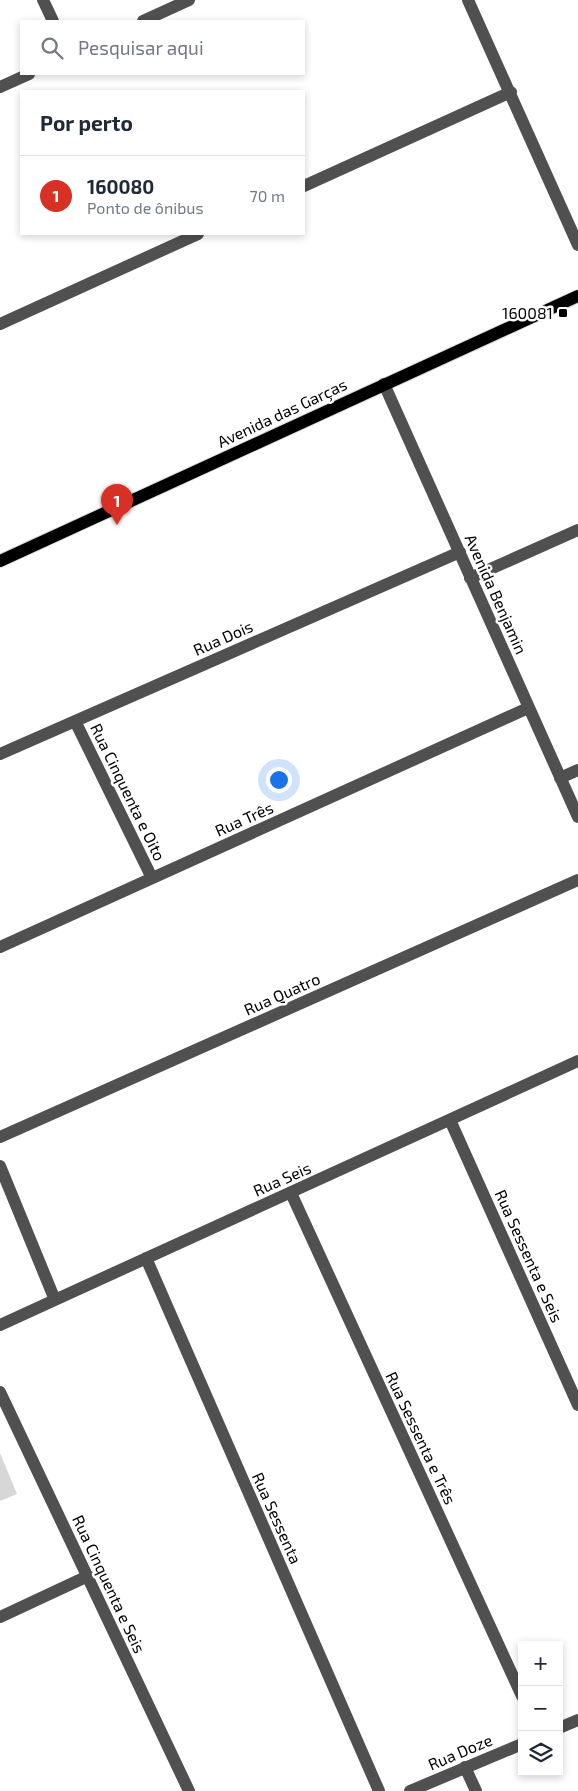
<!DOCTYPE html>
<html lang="pt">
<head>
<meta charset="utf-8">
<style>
	:root { --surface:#fff; --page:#f6f6f7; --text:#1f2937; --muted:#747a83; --line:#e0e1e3; --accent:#d93025 }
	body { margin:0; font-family:"Exo 2",sans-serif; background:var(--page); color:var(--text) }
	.controls { position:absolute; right:15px; bottom:15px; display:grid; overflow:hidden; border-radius:0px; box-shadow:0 2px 8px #0003 }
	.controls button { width:45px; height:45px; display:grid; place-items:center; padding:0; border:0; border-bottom:1px solid var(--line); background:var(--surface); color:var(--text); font:25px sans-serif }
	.you { position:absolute; left:278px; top:779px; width:18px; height:18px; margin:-12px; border:4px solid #fff; border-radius:50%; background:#1a73e8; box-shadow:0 0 0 8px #1a73e833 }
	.badge { display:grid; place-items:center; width:32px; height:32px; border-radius:50%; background:var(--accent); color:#fff; font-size:16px; font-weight:700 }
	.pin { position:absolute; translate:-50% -41px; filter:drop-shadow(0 1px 2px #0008) }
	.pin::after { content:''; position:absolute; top:26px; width:18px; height:15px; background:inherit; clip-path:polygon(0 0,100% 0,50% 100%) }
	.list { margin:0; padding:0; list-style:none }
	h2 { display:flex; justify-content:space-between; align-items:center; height:65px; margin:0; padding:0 20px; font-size:21px }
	h2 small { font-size:16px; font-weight:400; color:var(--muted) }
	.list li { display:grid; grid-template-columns:32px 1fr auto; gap:15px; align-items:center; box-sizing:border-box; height:80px; padding:0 20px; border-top:1px solid var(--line) }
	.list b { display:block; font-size:19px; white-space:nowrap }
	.list p { margin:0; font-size:16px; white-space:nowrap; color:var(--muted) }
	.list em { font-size:16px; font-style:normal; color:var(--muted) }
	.icon { flex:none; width:28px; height:28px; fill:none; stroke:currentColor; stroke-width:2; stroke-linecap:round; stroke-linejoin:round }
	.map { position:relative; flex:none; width:578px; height:1791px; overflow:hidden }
	.search { position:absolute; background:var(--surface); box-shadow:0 2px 8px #0003; left:20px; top:20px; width:285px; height:55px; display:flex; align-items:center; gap:12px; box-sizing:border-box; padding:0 18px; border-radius:0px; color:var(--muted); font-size:19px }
	.panel { position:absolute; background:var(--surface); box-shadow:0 2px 8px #0003; left:20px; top:90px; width:285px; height:145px; border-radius:0px }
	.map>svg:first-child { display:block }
	.green { fill:#d7d7d7 }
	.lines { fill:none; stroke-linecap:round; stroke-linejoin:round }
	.major-casing { stroke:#dbdbdb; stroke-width:14 }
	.minor { stroke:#505050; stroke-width:12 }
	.major { stroke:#000; stroke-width:12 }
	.poi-dot { fill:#000; stroke:#fff; stroke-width:2 }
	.labels { text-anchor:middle; stroke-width:5; stroke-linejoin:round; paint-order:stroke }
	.poi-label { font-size:16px; fill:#000; stroke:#fff; text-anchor:end }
	.street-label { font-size:16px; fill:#000; stroke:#fff }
</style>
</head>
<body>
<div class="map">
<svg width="578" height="1791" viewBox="0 0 578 1791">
	<rect width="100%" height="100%" fill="#fff"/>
	<!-- green -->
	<path class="green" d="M0,1453L17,1494L0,1501Z"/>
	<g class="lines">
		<defs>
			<path id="major" d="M0,561L578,296"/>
		</defs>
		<!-- major casing -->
		<use href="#major" class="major-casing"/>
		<!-- minor -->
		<path class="minor" d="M43,0L53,21
			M468,0L578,245
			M143,21L189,0
			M0,87L29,74
			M304,186L511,92
			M0,324L198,234
			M384,384L578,817
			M470,578L578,530
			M75,721L152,878
			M0,754L460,552
			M560,778L578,770
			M0,947L528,708
			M450,1120L578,1405
			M0,1137L578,880
			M0,1166L55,1300
			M291,1193L522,1696
			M146,1258L379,1791
			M0,1325L578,1061
			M0,1392L189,1791
			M0,1617L88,1576
			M559,1728L578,1720
			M465,1767L476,1791
			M410,1791L522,1744"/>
		<!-- major -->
		<use href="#major" class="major"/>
	</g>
	<!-- markers -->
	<rect class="poi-dot" x="558" y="308" width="10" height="10" rx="2.5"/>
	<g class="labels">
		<!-- poi labels -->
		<g class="poi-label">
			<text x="553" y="319">160081</text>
		</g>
		<!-- street labels -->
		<g class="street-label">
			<text transform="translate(282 413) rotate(-25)" y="6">Avenida das Garças</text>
			<text transform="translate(496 594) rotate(66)" y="6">Avenida Benjamin</text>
			<text transform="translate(223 638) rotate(-24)" y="6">Rua Dois</text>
			<text transform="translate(128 792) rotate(64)" y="6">Rua Cinquenta e Oito</text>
			<text transform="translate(244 819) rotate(-24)" y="6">Rua Três</text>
			<text transform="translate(282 994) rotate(-24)" y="6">Rua Quatro</text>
			<text transform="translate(282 1179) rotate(-24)" y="6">Rua Seis</text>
			<text transform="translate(529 1256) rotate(66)" y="6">Rua Sessenta e Seis</text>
			<text transform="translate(421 1438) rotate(65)" y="6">Rua Sessenta e Três</text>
			<text transform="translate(277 1518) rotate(66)" y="6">Rua Sessenta</text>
			<text transform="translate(109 1584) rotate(65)" y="6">Rua Cinquenta e Seis</text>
			<text transform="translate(460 1752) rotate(-23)" y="6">Rua Doze</text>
		</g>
	</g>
</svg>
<div class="controls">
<button>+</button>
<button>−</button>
<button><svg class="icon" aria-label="layers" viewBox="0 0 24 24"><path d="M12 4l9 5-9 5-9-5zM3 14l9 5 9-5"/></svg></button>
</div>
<div class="you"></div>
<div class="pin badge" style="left:117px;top:525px">1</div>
<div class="search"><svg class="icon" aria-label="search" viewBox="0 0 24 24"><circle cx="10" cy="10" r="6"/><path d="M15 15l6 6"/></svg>Pesquisar aqui</div>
<section class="panel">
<h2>Por perto<small></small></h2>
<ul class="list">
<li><span class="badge">1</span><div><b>160080</b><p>Ponto de ônibus</p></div><em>70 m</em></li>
</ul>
</section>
</div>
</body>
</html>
